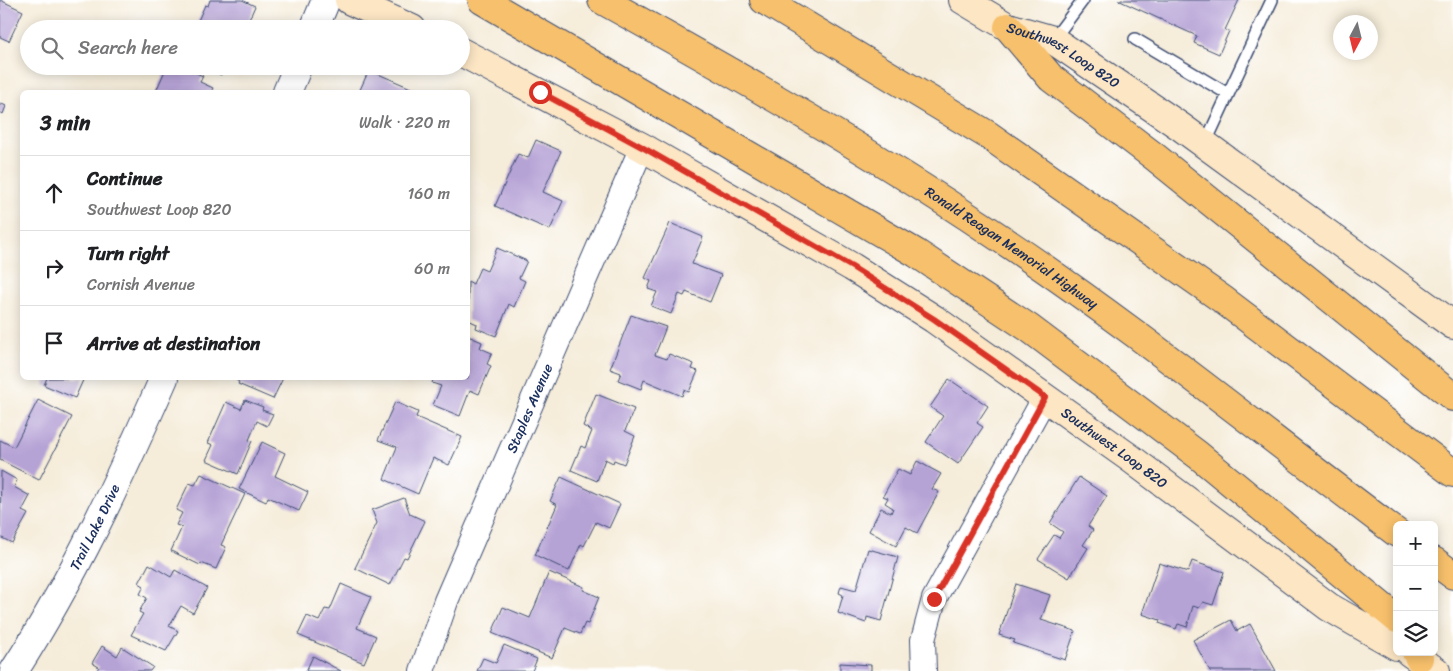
<!DOCTYPE html>
<html lang="en">
<head>
<meta charset="utf-8">
<style>
	:root { --surface:#fff; --page:#f6f6f6; --text:#202124; --muted:#757577; --line:#e0e0e0 }
	body { margin:0; font-family:Sriracha,sans-serif; background:var(--page); color:var(--text) }
	.controls { position:absolute; right:15px; bottom:15px; display:grid; overflow:hidden; border-radius:8px; box-shadow:0 2px 12px #0003 }
	.controls button { width:45px; height:45px; display:grid; place-items:center; padding:0; border:0; border-bottom:1px solid var(--line); background:var(--surface); color:var(--text); font:25px sans-serif }
	.compass { position:absolute; left:1333px; top:15px; width:45px; height:45px; border-radius:50%; background:var(--surface); box-shadow:0 2px 12px #0003; rotate:187deg }
	.stop { position:absolute; width:15px; height:15px; margin:-11px; border:4px solid #d93025; border-radius:50%; background:#fff }
	.stop.end { background:#d93025; border-color:#fff; box-shadow:0 1px 5px #0008 }
	.list { margin:0; padding:0; list-style:none }
	h2 { display:flex; justify-content:space-between; align-items:center; height:65px; margin:0; padding:0 20px; font-size:21px }
	h2 small { font-size:16px; font-weight:400; color:var(--muted) }
	.list li { display:grid; grid-template-columns:32px 1fr auto; gap:15px; align-items:center; box-sizing:border-box; height:75px; padding:0 20px; border-top:1px solid var(--line) }
	.list b { display:block; font-size:19px; white-space:nowrap }
	.list p { margin:0; font-size:16px; white-space:nowrap; color:var(--muted) }
	.list em { font-size:16px; font-style:normal; color:var(--muted) }
	.icon { flex:none; width:28px; height:28px; fill:none; stroke:currentColor; stroke-width:2; stroke-linecap:round; stroke-linejoin:round }
	.map { position:relative; flex:none; width:1453px; height:671px; overflow:hidden }
	.search { position:absolute; background:var(--surface); box-shadow:0 2px 12px #0003; left:20px; top:20px; width:450px; height:55px; display:flex; align-items:center; gap:12px; box-sizing:border-box; padding:0 18px; border-radius:28px; color:var(--muted); font-size:19px }
	.panel { position:absolute; background:var(--surface); box-shadow:0 2px 12px #0003; left:20px; top:90px; width:450px; height:290px; border-radius:8px }
	.map>svg:first-child { display:block }
	.building { fill:#b6a3d6 }
	.lines { fill:none; stroke-linecap:round; stroke-linejoin:round }
	.service-casing { stroke:#3c4b70; stroke-width:14 }
	.minor-casing { stroke:#3c4b70; stroke-width:26 }
	.tertiary-casing { stroke:#3c4b70; stroke-width:30 }
	.secondary-casing { stroke:#3c4b70; stroke-width:30 }
	.motorway-casing { stroke:#3c4b70; stroke-width:30 }
	.service { stroke:#fff; stroke-width:11 }
	.minor { stroke:#fff; stroke-width:24 }
	.tertiary { stroke:#fff; stroke-width:28 }
	.secondary { stroke:#fce6c4; stroke-width:28 }
	.motorway { stroke:#f7c06c; stroke-width:28 }
	.route { stroke:#d93025; stroke-width:6 }
	.labels { text-anchor:middle; stroke-width:4; stroke-linejoin:round; paint-order:stroke }
	.street-label { font-size:14px; fill:#1b2f5e; stroke:#fff }
</style>
</head>
<body>
<div class="map">
<svg width="1453" height="671" viewBox="0 0 1453 671">
	<rect width="100%" height="100%" fill="#fff"/>
	<filter id="ink" filterUnits="userSpaceOnUse"><feTurbulence type="fractalNoise" baseFrequency=".02" numOctaves="2"/><feDisplacementMap in="SourceGraphic" scale="10" xChannelSelector="R" yChannelSelector="G"/><feConvolveMatrix kernelMatrix="1 2 1 2 8 2 1 2 1" color-interpolation-filters="sRGB"/></filter>
	<filter id="wash" filterUnits="userSpaceOnUse"><feTurbulence type="fractalNoise" baseFrequency=".0096" numOctaves="4" result="noise"/><feDisplacementMap in="SourceGraphic" scale="20" xChannelSelector="R" yChannelSelector="G"/><feGaussianBlur stdDeviation="1.12" result="paint"/><feColorMatrix in="noise" values="0 0 0 0 0 0 0 0 0 0 0 0 0 0 0 0 0 1.4 0 .05"/><feComposite in="paint" operator="in"/></filter>
	<g filter="url(#wash)">
		<rect width="100%" height="100%" fill="#f5ecd9"/>
		<g id="blocks">
			<!-- building -->
			<path class="building" d="M0,0L23,11L9,41L0,37Z
				M210,0H242L255,6L245,29H199L200,27L196,25L205,5L208,6Z
				M1118,0H1239L1225,30L1229,31L1219,54L1194,43L1197,36Z
				M167,66H180L203,76L200,82L213,88L211,92H158L156,91Z
				M201,66H225L221,75Z
				M369,70L420,92H359Z
				M0,103L6,106L3,114L0,112Z
				M536,140L561,151L543,192L563,201L550,230L495,206L518,154L528,158Z
				M670,223L703,237L692,264L721,275L710,302L686,292L684,296L679,294L671,314L651,306L657,292L648,289L651,281L645,278Z
				M497,248L527,261L519,278L525,281L514,307L509,304L496,336L476,328L477,324L468,320V281L473,284L480,268L487,271Z
				M631,315L666,327L655,355L667,359L669,354L694,364L692,369L698,371L689,392L684,390L682,396L644,380L641,389L618,380L621,373L610,369Z
				M468,336L482,342L480,348L492,353L487,364L491,366L479,394L470,390L460,416L433,405L441,386L432,383L434,378H468Z
				M47,378H84L75,398L44,385Z
				M237,378H283L273,399L238,384L239,382L236,380Z
				M949,379L988,406L977,423L983,427L958,464L926,442L943,416L930,407Z
				M596,394L634,409L625,431L635,436L624,464L614,460L613,463L605,459L597,481L571,470L581,446L585,448L592,431L583,426Z
				M38,400L72,417L39,480L0,460V440L14,447Z
				M245,400L263,407L262,410L273,414L267,426L257,421L249,440L252,441L238,474L206,460L213,445L208,443L226,402L241,409Z
				M395,402L418,412L416,417L462,437L449,465L433,458L418,494L384,479L397,447L378,440Z
				M262,442L285,453L275,476L308,492L299,511L268,497L266,502L239,489Z
				M917,461L941,474L932,489L939,492L917,533L906,527L896,546L869,531L881,508L891,513L893,508L885,503L888,498L883,496L898,469L910,475Z
				M1,471L17,480L14,487L30,496L22,511L28,514L12,543L0,537Z
				M201,474L245,494L221,545L226,547L216,569L201,563L200,565L171,551L182,527L176,525L182,513L176,510L189,483L195,485Z
				M561,477L620,504L609,528L596,522L584,546L581,544L569,571L535,555L557,505L550,501Z
				M1079,477L1107,496L1088,526L1093,530L1083,545L1088,548L1069,578L1038,559L1054,535L1059,538L1063,532L1050,523Z
				M404,498L410,514L425,521L407,558L404,557L390,585L355,568L377,523L372,510Z
				M868,549L898,557L881,621L867,617L866,623L838,613L843,595L839,593L841,586L856,590Z
				M1192,561L1224,572L1213,605L1203,602L1199,608L1193,606L1187,627L1178,624L1176,629L1159,623L1160,620L1142,614L1159,563L1188,572Z
				M149,564L171,577L175,570L207,588L193,613L181,606L169,626L178,631L166,651L131,635L143,614L139,612L147,598L140,594L144,586L139,583Z
				M549,572L584,587L583,590L599,597L588,624L585,623L580,634L565,628L552,658L492,633L503,607L530,618Z
				M341,584L371,597L357,628L376,636L364,663L298,635L307,616L319,621L325,609L330,610Z
				M1016,584L1050,595L1041,620L1075,631L1065,660L1013,643L1015,640L999,635Z
				M1231,620L1237,631L1250,624L1276,671H1210L1193,640Z
				M504,645L537,659L532,671H477L483,658L496,663Z
				M102,646L117,656L122,647L153,667L150,671H96L99,667L92,663Z
				M313,656L341,671H306Z
				M840,663L871,665V671H840Z"/>
		</g>
	</g>
	<g filter="url(#ink)">
		<use href="#blocks" fill-opacity="0" stroke="#3c4b70" stroke-width="1"/>
		<g class="lines">
			<defs>
				<path id="service" d="M1135,39L1228,94
					M1053,40L1083,0
					M1205,144L1272,0"/>
				<g id="minor">
					<path id="s1" d="M422,671L446,601L642,147"/>
					<path d="M924,671L923,640L934,599L1045,397"/>
				</g>
				<g id="tertiary">
					<path d="M314,29L326,0"/>
					<path d="M287,92L298,66"/>
					<path id="s2" d="M14,671C74,578 120,478 164,378"/>
				</g>
				<g id="secondary">
					<path d="M349,0L412,29"/>
					<path id="s3" d="M963,0L1008,27L1053,40L1181,127L1453,325"/>
					<path id="s4" d="M461,52L642,147L852,267L934,319L1130,458L1329,607L1397,646"/>
					<path d="M1409,652L1436,671"/>
				</g>
				<g id="motorway">
					<path d="M482,0L916,253L1029,328L1198,455L1397,619"/>
					<path id="s5" d="M602,0C735,74 864,147 991,232C1131,325 1262,432 1397,533"/>
					<path d="M764,0L988,135L1222,299L1453,473"/>
					<path d="M1008,27L1051,78L1155,157L1453,397"/>
					<path d="M1434,561L1453,575"/>
					<path d="M1416,652L1419,658"/>
				</g>
			</defs>
			<!-- service casing -->
			<use href="#service" class="service-casing"/>
			<!-- minor casing -->
			<use href="#minor" class="minor-casing"/>
			<!-- tertiary casing -->
			<use href="#tertiary" class="tertiary-casing"/>
			<!-- secondary casing -->
			<use href="#secondary" class="secondary-casing"/>
			<!-- motorway casing -->
			<use href="#motorway" class="motorway-casing"/>
			<!-- service -->
			<use href="#service" class="service"/>
			<!-- minor -->
			<use href="#minor" class="minor"/>
			<!-- tertiary -->
			<use href="#tertiary" class="tertiary"/>
			<!-- secondary -->
			<use href="#secondary" class="secondary"/>
			<!-- motorway -->
			<use href="#motorway" class="motorway"/>
		</g>
	</g>
	<g class="lines" filter="url(#ink)">
		<!-- route -->
		<path class="route" d="M540,92L642,147L852,267L934,319L1045,397L934,599"/>
	</g>
	<g class="labels">
		<!-- street labels -->
		<g class="street-label">
			<text dy="5" stroke="none"><textPath href="#s3" startOffset="115">Southwest Loop 820</textPath></text>
			<text dy="5" stroke="none"><textPath href="#s5" startOffset="479">Ronald Reagan Memorial Highway</textPath></text>
			<text dy="5" stroke="none"><textPath href="#s1" startOffset="284">Staples Avenue</textPath></text>
			<text dy="5" stroke="none"><textPath href="#s4" startOffset="765">Southwest Loop 820</textPath></text>
			<text dy="5" stroke="none"><textPath href="#s2" startOffset="165">Trail Lake Drive</textPath></text>
		</g>
	</g>
</svg>
<div class="controls">
<button>+</button>
<button>−</button>
<button><svg class="icon" aria-label="layers" viewBox="0 0 24 24"><path d="M12 4l9 5-9 5-9-5zM3 14l9 5 9-5"/></svg></button>
</div>
<svg class="compass" viewBox="-18 -18 36 36"><path d="M0-13l5 13h-10z" fill="#e53935"/><path d="M0 13l5-13h-10z" fill="#757577"/></svg>
<div class="stop" style="left:540px;top:92px"></div>
<div class="stop end" style="left:934px;top:599px"></div>
<div class="search"><svg class="icon" aria-label="search" viewBox="0 0 24 24"><circle cx="10" cy="10" r="6"/><path d="M15 15l6 6"/></svg>Search here</div>
<section class="panel">
<h2>3 min<small>Walk · 220 m</small></h2>
<ul class="list">
<li><svg class="icon" aria-label="ahead" viewBox="0 0 24 24"><path d="M12 20V5M6 11l6-6 6 6"/></svg><div><b>Continue</b><p>Southwest Loop 820</p></div><em>160 m</em></li>
<li><svg class="icon" aria-label="right" viewBox="0 0 24 24"><path d="M7 20v-9h11M14 6l5 5-5 5"/></svg><div><b>Turn right</b><p>Cornish Avenue</p></div><em>60 m</em></li>
<li><svg class="icon" aria-label="arrive" viewBox="0 0 24 24"><path d="M6 21V4h12l-3 4 3 4H6"/></svg><div><b>Arrive at destination</b></div></li>
</ul>
</section>
</div>
</body>
</html>
